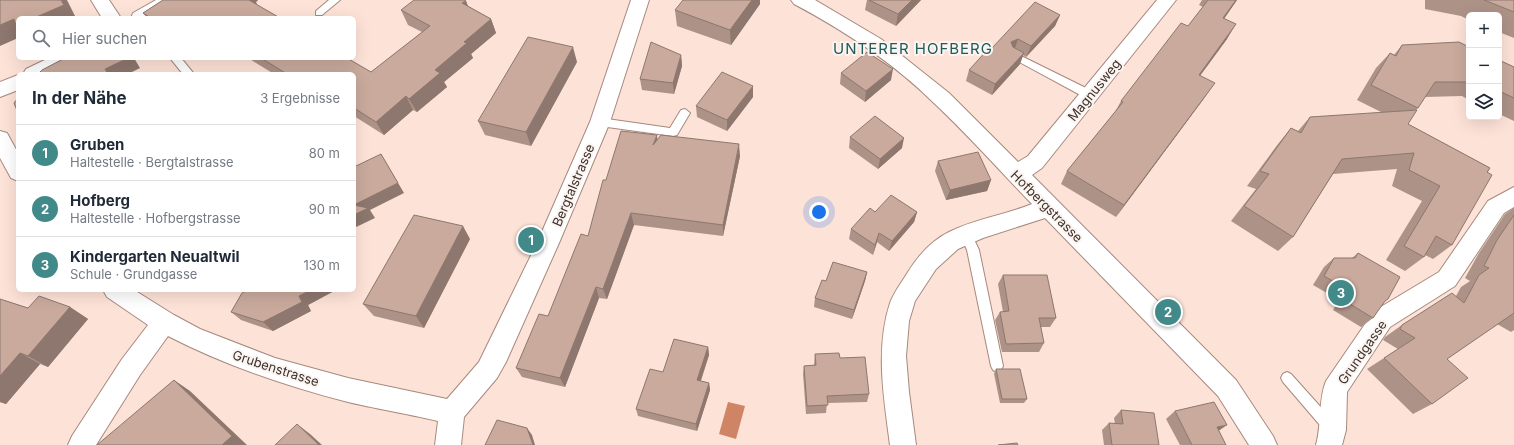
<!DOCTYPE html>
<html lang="de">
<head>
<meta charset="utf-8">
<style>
	:root { --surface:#fff; --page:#f2f2f3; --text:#1f2937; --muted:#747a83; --line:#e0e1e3; --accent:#428a89 }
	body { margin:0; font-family:Inter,sans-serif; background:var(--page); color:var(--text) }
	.controls { position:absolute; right:12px; top:12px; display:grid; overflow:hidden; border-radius:6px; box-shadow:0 4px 16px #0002 }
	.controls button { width:36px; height:36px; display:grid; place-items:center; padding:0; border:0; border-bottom:1px solid var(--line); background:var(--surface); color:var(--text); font:20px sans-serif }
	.you { position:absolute; left:819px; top:212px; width:14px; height:14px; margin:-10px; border:3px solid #fff; border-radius:50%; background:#1a73e8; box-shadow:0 0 0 6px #1a73e833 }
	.badge { display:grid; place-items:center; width:26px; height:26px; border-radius:50%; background:var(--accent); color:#fff; font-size:13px; font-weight:700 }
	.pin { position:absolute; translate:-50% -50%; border:2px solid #fff; box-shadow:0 1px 4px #0006 }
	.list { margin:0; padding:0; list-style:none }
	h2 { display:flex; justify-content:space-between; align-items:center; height:52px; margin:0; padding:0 16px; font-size:17px }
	h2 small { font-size:13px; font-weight:400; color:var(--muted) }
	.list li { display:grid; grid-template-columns:26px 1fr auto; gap:12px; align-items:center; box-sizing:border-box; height:56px; padding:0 16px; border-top:1px solid var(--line) }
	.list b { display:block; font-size:15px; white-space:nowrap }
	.list p { margin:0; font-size:13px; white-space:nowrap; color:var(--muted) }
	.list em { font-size:13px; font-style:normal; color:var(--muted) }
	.icon { flex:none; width:22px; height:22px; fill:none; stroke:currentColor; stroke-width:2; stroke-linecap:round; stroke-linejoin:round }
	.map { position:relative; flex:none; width:1514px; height:445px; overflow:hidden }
	.search { position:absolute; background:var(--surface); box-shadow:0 4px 16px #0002; left:16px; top:16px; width:340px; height:44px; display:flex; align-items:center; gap:10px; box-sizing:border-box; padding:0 14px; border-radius:6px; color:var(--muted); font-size:15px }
	.panel { position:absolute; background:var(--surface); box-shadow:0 4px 16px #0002; left:16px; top:72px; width:340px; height:220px; border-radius:6px }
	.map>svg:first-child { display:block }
	.water { fill:#cf8565 }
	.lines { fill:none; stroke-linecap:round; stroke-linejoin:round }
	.service-casing { stroke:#a7897d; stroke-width:2 }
	.minor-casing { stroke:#a7897d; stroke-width:2 }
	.service { fill:#fff; fill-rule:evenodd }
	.minor { fill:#fff; fill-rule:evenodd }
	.wall { fill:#ad9287 }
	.shaded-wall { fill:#8d776e }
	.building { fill:#c9aa9d; stroke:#8d776e }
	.labels { text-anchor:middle; stroke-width:4; stroke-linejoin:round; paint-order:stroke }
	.street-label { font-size:13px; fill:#3e322c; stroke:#fbf4f1 }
	.quarter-label { font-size:15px; letter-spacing:1px; fill:#205b5a; stroke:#fbf4f1 }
</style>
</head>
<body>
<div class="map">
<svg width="1514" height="445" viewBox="0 0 1514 445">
	<rect width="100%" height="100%" fill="#fde2d7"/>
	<!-- water -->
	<path class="water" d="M728,402L745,406L736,439L719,434Z"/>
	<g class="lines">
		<defs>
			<path id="service" d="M329,0H340L322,15H316V11Z
				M1013,52L1094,92L1095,95L1094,98H1086L1010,57L1008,55Z
				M170,58H181L194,74H183Z
				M685,109L690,113L677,135L673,136L600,126L595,122L600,118L670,128L681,110Z
				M966,229L970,231L979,250L1003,366L1001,370L997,372L993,370L991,366L967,250L960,234L962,231Z
				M1287,372L1291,374L1335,423L1336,427L1335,431L1330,433L1325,431L1283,382L1281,378L1283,374Z"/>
			<path id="minor" d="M91,0H109L121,18H102Z
				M156,0H179L176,4L154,18H131L133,13Z
				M631,0H649L610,122L559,243L506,362L497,378L464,417L461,445H435L438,421C408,414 378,409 348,402C286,386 224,365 168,336L140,375L96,445H68L72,436L122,359L148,325L107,297L103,290H134L174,315L200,329L275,358L348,378L447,399L479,362L537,243L590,122Z
				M791,0H815L881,39L949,93L1018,162L1028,156L1157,0H1176L1042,168L1032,175L1236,380L1273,436L1277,445H1249L1218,396L1045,218L983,238L958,249L936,269L915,301L909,321L906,356L909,392L916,445H890C884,399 875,349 890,303C894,292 902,282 908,272C918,256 931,241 949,232C975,219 1005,215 1032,204C1000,171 969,136 935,104C894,63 845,31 794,4Z
				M49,58H76C66,75 40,74 23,74L26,69Z
				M18,75V90L0,97V82Z
				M0,131L7,133L18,153V181L11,178L0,158Z
				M1514,187V207L1504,213L1455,286L1390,327L1347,392L1346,430L1342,445H1316C1322,424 1318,400 1326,381L1374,311L1439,272L1488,201Z"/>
		</defs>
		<!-- service casing -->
		<use href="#service" class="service-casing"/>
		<!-- minor casing -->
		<use href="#minor" class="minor-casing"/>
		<!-- service -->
		<use href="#service" class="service"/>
		<!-- minor -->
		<use href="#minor" class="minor"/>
	</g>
	<!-- wall -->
	<path class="wall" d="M163,0H258L256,2L257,5L280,18H147L143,13Z
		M752,0H760V4L731,45L677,26L675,10Z
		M867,0H921L896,26L865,10Z
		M1202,0H1237L1224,19L1227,39L1200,76L1205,97L1116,217L1061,184L1067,171L1115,112L1121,101L1188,26L1203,7L1199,5Z
		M1425,0H1514V38L1499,32V15H1469V20L1461,16L1425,9Z
		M466,1L468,6L491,19L496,33L471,54L473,58L444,82L447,87L417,112L413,110L384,135L354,116V74H274L248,58H347L371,72L422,32L408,25L401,10Z
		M1060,15L1055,26L1026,57L1023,55L1020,64L992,95L966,81L969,70L992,48Z
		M1402,45L1469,47V100L1462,96L1425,97L1418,108L1415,111L1408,124L1490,168L1452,245L1433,259L1425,255L1424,257L1405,271L1386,260L1422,201L1392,186L1397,169L1333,174L1293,237L1278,251L1231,221L1256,189L1247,186L1278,144L1291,128L1298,131L1310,117L1383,113L1357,100L1376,68L1390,53L1394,55Z
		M681,55L682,66L674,94L642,90L640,79Z
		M1499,60L1514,67V121L1499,114Z
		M577,62L531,146L485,135L478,121Z
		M841,73L891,80L865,102L840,84Z
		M753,97L727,131L697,117L696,106Z
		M850,137L902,148L878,169L849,148Z
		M657,140L740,156L723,236L634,225L607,299L599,298L565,387L522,377L516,368L548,316L588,236L606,180Z
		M938,161L991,180L987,191L946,200L935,171Z
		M1514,208V330L1511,332L1497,324L1447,359L1432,404L1413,414L1367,369L1398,349L1383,340L1385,337L1402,325L1456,296L1461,287L1470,281L1465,278L1479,253L1505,214Z
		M875,212H917L914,222L889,251L877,242L873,255L849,239L851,229Z
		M470,239L424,328L374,316L363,304Z
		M1358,253L1384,302L1373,318L1361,327L1333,310L1339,300L1313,285L1324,267L1334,258H1352Z
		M867,272L865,281L852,319L814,307L815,298L826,281Z
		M1003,275L1056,318L1050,327H1041L1044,343L1039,352H1002L995,320L1000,312H1003L998,284Z
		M248,290H336L308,305L311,311L273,331L241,320L231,312Z
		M0,299L28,308L70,307L88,319L48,367L40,364L6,404L0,402Z
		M708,347L709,355L701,381L709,383L710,390L697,431L638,416L636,409L663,372Z
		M815,354L840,358L869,394L867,402L827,403L826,413L806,414L803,374L804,366L814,365Z
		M996,369L1027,399L1024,403H1000L994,374Z
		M1121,410L1159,445H1104L1102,430L1109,423L1115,424L1114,418Z
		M1175,411L1219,431L1226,445H1180L1166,419Z"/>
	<!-- shaded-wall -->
	<path class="shaded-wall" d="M61,0H67L76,18H34Z
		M244,0H258L256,2L257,5Z
		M752,0H760V4L731,45L730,30Z
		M912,0H921L896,26L898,14Z
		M1236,0H1237L1214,33L1223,18Z
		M466,1L471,15L462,3Z
		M1060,15L1055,26L1026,57L1031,46Z
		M14,19L18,23V38L0,46V25Z
		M491,19L496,33L471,54L473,58L444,82L447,87L417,112L409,99L435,70L464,42Z
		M1236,24L1227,39L1190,89L1199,75Z
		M1018,39L1014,51L1011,42Z
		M573,47L577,62L531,146L526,132Z
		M1024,53L1020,64L992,95L995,84Z
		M681,55L682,66L674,94L673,83Z
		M128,58H134L140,68L128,74H108L105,69Z
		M893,69L891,80L865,102L866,91Z
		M1215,83L1205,97L1116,217L1124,205Z
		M753,86V97L727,131V120Z
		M406,96L413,110L384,135L376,122Z
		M657,135L658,147L653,145Z
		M904,138L902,148L878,169L880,159Z
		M739,144L740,156L723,236V225Z
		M381,154L404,193L370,210L375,218L354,228V205Z
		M991,180L987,191L946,200L950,190Z
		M917,212L914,222L889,251L892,241Z
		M631,213L634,225L607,299L603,289Z
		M463,226L470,239L424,328L416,316Z
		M879,233L877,242L873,255L875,245Z
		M867,272L865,281L852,319L854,310Z
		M596,287L599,298L565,387L560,378Z
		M311,290H336L308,305L311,311L273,331L263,322L299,296Z
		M70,307L88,319L48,367L28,356Z
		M708,347L709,355L698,388L697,380Z
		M20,353L40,364L6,404L0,402V376Z
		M174,380L190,391L247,445H222Z
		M709,383L710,390L697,431L696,424Z
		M297,424L310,434L322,445H319Z
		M1227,425L1217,432V427Z
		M527,428L532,435L535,445H533Z"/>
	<!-- building -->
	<path class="building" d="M0,0H61L64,5L34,18H18V25H16L14,19L0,25Z
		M163,0H249L280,18H151L143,13Z
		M414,0H464L466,1L462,3L491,19L464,42L467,43L435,70L440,73L409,99L406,96L376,122L354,108V74H287L261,58H347L371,72L430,26L401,10Z
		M683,0H752L730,30L675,10Z
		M869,0H912L898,14Z
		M1208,0H1236L1223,18L1236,24L1199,75L1215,83L1124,205L1067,171L1123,102L1121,101L1181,23L1188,26Z
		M1484,0H1514V12Z
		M1035,2L1060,15L1031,46L1018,39L1011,42L1013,47L1024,53L995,84L969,70L990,47L992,48Z
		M528,37L573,47L526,132L478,121Z
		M651,42L681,55L673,83L640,79Z
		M1459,42L1469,47V82H1435L1418,108L1371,85L1390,53L1396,56L1402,45Z
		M867,52L893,69L866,91L841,73Z
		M65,58H128L105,69L108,74H38L42,70Z
		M1499,60L1514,67V98L1499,91Z
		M722,72L753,86L727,120L696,106Z
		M18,98V113L14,103Z
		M1417,110L1408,124L1490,168L1487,172L1492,175L1452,245L1436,236L1424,257L1404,246L1440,186L1409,170L1414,153L1342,159L1293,237L1244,206L1269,174L1260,171L1291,128L1301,133L1310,117Z
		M875,116L904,138L880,159L850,137Z
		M621,131L657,135L653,145L661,135L739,144L723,225L631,213L603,289L596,287L560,378L516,368L539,314L548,316L581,234L588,236L603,180H606Z
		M978,152L991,180L950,190L938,161Z
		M381,154L398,183L354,205V167Z
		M891,195L917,212L892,241L879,233L875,245L851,229L870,208L875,212Z
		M354,205L368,208L354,215Z
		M414,215L463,226L416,316L363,304Z
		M1514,215V313L1447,359L1468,378L1432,404L1384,358L1415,338L1400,329L1402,325L1452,293L1464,303L1479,275L1489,268L1484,266L1497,240Z
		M1358,253L1400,277L1388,299L1385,301L1373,318L1345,301L1350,291L1324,276L1334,258H1355Z
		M833,262L867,272L854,310L815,298L822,280L826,281Z
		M1003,275H1047L1056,318H1039L1044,343L1006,344L1000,312L1009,311Z
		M248,290H311L299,296L302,302L263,322L231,312L242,293Z
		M39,296L70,307L28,356L20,353L0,376V299L28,308Z
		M674,339L708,347L697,380L709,383L696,424L636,409L650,369L663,372Z
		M839,353L840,358L865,357L869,394L827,396L828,405L807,406L804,366L816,365L815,354Z
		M996,369H1020L1027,399H1002Z
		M174,380L232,436L222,445H97Z
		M1214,402L1227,425L1217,427L1226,445H1192L1175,411Z
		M1121,410L1154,413L1159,445H1112L1109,423L1123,424Z
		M497,420L527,428L533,445H485Z
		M297,424L319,445H275Z
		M1017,443L1018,445H998Z"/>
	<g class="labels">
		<!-- street labels -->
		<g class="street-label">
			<text transform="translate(1094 90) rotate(-51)" y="5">Magnusweg</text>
			<text transform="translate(573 185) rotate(-67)" y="5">Bergtalstrasse</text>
			<text transform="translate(1047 206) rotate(45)" y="5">Hofbergstrasse</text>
			<text transform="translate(1362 352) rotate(-55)" y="5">Grundgasse</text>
			<text transform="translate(276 368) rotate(18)" y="5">Grubenstrasse</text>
		</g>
		<!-- quarter labels -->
		<g class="quarter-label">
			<text x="913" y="54">UNTERER HOFBERG</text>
		</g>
	</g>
</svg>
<div class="controls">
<button>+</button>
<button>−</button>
<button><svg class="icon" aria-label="layers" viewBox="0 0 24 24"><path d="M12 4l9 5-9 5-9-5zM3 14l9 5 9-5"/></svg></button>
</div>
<div class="you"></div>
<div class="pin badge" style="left:531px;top:240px">1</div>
<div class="pin badge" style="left:1168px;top:312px">2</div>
<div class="pin badge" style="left:1341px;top:293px">3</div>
<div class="search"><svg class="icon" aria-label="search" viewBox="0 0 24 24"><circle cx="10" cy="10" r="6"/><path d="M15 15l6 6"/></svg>Hier suchen</div>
<section class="panel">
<h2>In der Nähe<small>3 Ergebnisse</small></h2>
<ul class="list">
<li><span class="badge">1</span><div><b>Gruben</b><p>Haltestelle · Bergtalstrasse</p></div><em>80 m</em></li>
<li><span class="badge">2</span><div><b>Hofberg</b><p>Haltestelle · Hofbergstrasse</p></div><em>90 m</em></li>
<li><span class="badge">3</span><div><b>Kindergarten Neualtwil</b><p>Schule · Grundgasse</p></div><em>130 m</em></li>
</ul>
</section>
</div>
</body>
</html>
